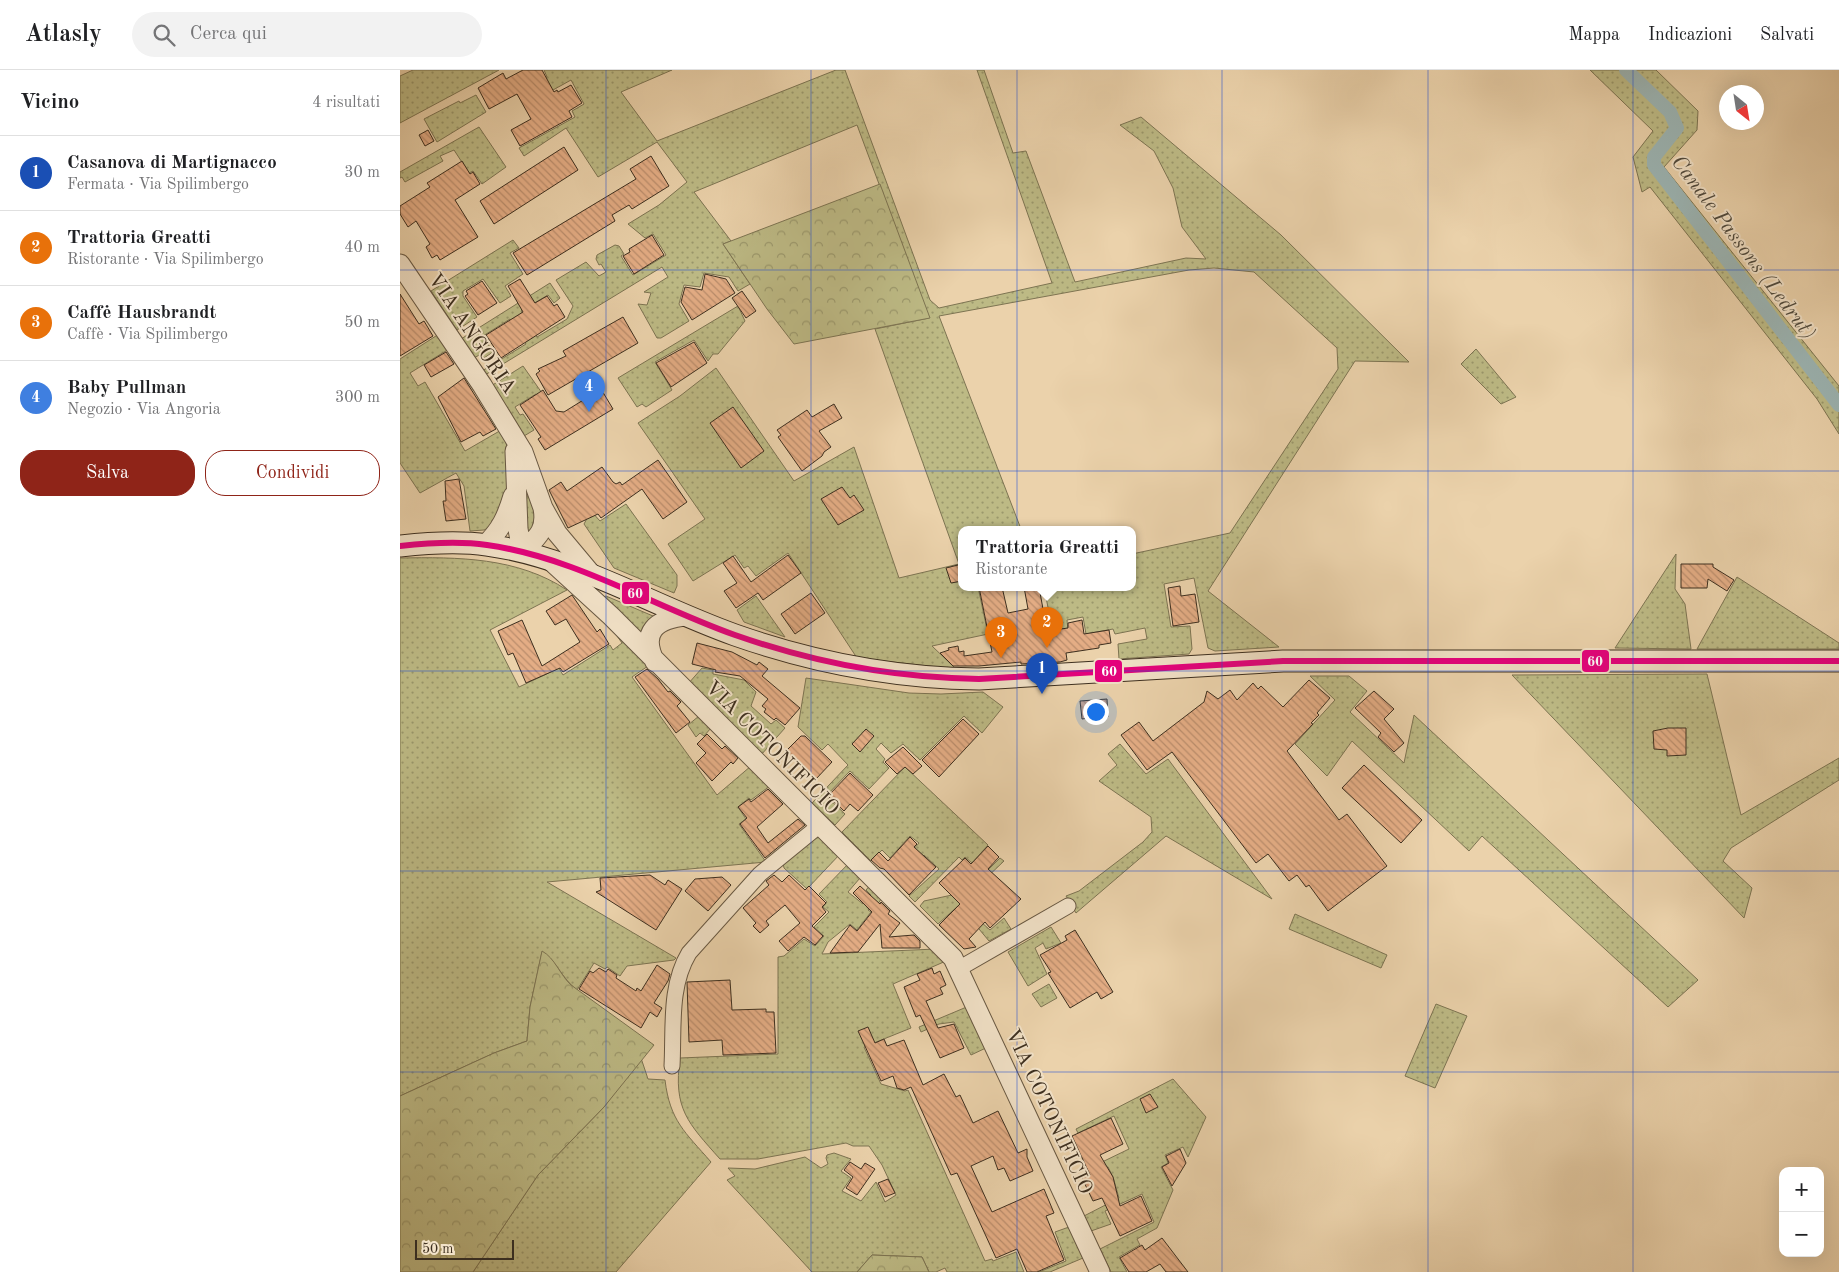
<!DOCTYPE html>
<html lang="it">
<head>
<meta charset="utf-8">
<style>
	:root { --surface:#fff; --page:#f2f2f2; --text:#202124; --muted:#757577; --line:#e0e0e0; --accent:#8f2418 }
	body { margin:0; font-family:"Old Standard TT",serif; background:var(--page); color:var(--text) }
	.controls { position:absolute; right:15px; bottom:15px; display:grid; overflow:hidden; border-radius:10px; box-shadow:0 5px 20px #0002 }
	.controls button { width:45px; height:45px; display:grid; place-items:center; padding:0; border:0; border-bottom:1px solid var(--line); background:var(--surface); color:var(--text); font:25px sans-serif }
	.compass { position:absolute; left:1319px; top:15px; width:45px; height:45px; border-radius:50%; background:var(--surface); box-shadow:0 5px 20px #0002; rotate:150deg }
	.scale { position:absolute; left:15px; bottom:12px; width:99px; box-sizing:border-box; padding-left:5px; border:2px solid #3d2f1f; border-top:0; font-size:14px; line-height:18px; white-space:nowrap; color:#3d2f1f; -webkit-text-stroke:4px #f2e2c8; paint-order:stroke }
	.you { position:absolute; left:695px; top:641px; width:18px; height:18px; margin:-12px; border:4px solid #fff; border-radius:50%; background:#1a73e8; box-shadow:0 0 0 8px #1a73e833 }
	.badge { display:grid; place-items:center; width:32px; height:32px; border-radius:50%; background:var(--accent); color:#fff; font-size:16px; font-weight:700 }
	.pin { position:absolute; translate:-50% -41px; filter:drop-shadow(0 1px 2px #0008) }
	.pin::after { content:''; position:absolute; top:26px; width:18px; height:15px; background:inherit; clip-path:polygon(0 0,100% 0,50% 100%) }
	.popup { position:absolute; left:558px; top:456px; width:178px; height:65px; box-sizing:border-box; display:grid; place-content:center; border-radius:10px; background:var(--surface); filter:drop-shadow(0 1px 4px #0005); font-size:16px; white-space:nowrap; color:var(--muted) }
	.popup b { font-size:19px; color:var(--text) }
	.popup::after { content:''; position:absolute; left:50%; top:100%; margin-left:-10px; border:10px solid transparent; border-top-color:var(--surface) }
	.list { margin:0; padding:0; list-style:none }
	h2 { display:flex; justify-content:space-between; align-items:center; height:65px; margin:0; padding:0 20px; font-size:21px }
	h2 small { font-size:16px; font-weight:400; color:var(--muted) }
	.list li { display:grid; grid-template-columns:32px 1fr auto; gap:15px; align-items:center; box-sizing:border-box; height:75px; padding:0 20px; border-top:1px solid var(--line) }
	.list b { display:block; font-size:19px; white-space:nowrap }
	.list p { margin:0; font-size:16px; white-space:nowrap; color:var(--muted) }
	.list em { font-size:16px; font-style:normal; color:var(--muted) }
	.actions { display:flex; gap:10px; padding:15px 20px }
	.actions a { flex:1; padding:11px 0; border:1px solid var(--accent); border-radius:20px; text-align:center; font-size:18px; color:var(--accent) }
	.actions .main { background:var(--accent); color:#fff }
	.icon { flex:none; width:28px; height:28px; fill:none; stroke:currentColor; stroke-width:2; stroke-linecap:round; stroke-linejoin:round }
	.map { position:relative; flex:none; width:1439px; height:1202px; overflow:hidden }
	header { display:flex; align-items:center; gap:30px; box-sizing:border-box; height:70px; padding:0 25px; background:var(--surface); border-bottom:1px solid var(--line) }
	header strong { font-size:24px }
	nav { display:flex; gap:28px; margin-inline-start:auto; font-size:18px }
	.search { width:350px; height:45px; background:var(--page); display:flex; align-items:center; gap:12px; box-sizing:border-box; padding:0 18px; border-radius:28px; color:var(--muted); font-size:19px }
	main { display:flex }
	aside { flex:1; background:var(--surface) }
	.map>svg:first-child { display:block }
	.green { fill:url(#green-dots); stroke:#7d7452 }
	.forest { fill:url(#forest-crowns); stroke:#7d7452 }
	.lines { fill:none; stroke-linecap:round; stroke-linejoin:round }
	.canal { stroke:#9cb5b4; stroke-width:14 }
	.building { fill:url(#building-back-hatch); stroke:#3d2f1f }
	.minor-casing { stroke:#685842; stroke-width:17 }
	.tertiary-casing { stroke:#685842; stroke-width:21 }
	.secondary-casing { stroke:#3d2f1f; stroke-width:23 }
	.minor { stroke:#f2e2c8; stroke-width:15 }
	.tertiary { stroke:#f2e2c8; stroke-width:19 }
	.secondary { stroke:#f2e2c8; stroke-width:21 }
	.bus-1-casing { stroke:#f2e2c8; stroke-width:10 }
	.bus-1 { stroke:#e5007d; stroke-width:6 }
	.grid { fill:none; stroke:#1d4ed8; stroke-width:1; stroke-opacity:0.55 }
	.labels { text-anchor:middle; stroke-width:4; stroke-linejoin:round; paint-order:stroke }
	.street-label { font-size:20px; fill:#3d2f1f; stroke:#f2e2c8 }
	.water-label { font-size:21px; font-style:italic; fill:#504a3d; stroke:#f2e2c8 }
	.line-badge { stroke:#f2e2c8; stroke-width:2 }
	.badge-label { font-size:14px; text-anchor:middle; font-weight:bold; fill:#fff }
</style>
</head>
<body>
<header>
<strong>Atlasly</strong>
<div class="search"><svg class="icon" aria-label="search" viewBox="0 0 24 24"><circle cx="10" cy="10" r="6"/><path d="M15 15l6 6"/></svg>Cerca qui</div>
<nav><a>Mappa</a><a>Indicazioni</a><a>Salvati</a></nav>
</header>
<main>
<aside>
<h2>Vicino<small>4 risultati</small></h2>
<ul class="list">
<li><span class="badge" style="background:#1a4fb4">1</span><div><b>Casanova di Martignacco</b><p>Fermata · Via Spilimbergo</p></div><em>30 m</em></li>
<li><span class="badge" style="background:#e8710a">2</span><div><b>Trattoria Greatti</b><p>Ristorante · Via Spilimbergo</p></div><em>40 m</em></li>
<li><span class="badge" style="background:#e8710a">3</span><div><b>Caffė Hausbrandt</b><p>Caffè · Via Spilimbergo</p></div><em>50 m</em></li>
<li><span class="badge" style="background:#3f7fe0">4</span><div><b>Baby Pullman</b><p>Negozio · Via Angoria</p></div><em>300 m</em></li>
</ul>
<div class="actions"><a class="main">Salva</a><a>Condividi</a></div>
</aside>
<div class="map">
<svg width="1439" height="1202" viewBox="0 0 1439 1202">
	<defs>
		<pattern id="green-dots" width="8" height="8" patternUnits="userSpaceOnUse" patternTransform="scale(1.25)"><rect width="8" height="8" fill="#bdba85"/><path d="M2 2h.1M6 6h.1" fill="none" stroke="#9b986c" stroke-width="1.8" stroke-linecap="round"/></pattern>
		<pattern id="forest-crowns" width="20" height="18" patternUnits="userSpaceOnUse" patternTransform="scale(1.25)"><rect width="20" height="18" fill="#bdba85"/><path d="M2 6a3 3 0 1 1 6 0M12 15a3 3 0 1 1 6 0" fill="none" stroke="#9b986c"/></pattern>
		<pattern id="building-back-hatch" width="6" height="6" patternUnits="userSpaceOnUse" patternTransform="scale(1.25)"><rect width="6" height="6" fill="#e4ad85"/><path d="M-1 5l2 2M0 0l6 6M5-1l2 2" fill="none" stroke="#ba8d6c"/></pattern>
	</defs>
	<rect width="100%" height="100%" fill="#ebd2ab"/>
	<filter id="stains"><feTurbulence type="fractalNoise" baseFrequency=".004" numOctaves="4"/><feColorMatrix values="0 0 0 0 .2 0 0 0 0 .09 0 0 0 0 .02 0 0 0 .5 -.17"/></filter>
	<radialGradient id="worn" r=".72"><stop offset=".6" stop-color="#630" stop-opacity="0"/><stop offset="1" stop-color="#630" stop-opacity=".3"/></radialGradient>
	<!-- green -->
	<path class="green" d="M13,0H99L0,53V6Z
		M144,0H272L221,22L257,71L436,0H445L530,230L539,238L652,213L577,0H584L613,83L626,81L675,212L786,188L806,189L782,157L773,118L754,81L720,55L741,47L881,165L1009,292L955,291L808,521L879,577L815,581L808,578L794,508L764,514L771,557L790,556L792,579L789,584L719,589L718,574L747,569L745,558L715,564L713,559L686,564L683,547L667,550L668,561L653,563L644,517H732V484L830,463L938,299L937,278L854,202L814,198L789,200L539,246L621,459H562V517H578L588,564L532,576L556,599L457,588L388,483L356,506L348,496L344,498L335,485L293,511L268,474L305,449L238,353L280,326L316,298L394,411L454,377L499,508L559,494L475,259L529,248L457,55L294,122L331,171L323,174L350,214L338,221L329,207L304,203L300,217L284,215L279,234L289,251L261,268H257L238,234L247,235L251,223L244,222L268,207L262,197L85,305L82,301L126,274L110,249L83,266L93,282L84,288L81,284L74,288L61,269L150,213L160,228L154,233L148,225L121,241L137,267L167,249L173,236L156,210L186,192L199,206L206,202L201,194L199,195L196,189L197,185L215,175L219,176L224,184L221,186L233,205L266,185L253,164L245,168L228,154L259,135L287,112L257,72L198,107L166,58L124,86L119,78L175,47L172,41L184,34L171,10L135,30L119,27L117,24L147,7Z
		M1190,0H1256L1298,41L1297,60L1264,97L1439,316V364L1417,329L1250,117L1242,122L1233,87L1253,61Z
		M76,25L86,42L37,72L24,49L59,31L60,33Z
		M79,57L106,97L82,114L73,101L69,103L54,80L40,86L43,91L5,112L2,107L0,108V102Z
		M113,170L119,178L110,183L123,204L105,216L111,226L100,233L83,209L63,221V226L77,247L57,260L31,221Z
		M338,236L345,251L318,284H313L308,291L294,270L255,292L272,320L246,337L242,334L237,337L218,308Z
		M39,264L49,279L10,303L18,316L25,312L65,381L103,359L109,386L111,412L98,450H92V456L84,460L70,461L64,416L56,403L20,423L0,393V289Z
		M1076,279L1116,327L1101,334L1061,294Z
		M123,296L149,333L144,337L136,324L115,337L120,345L123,344L134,360L124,366L91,316Z
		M131,424L140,446L128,469L124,450L126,427Z
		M226,434L277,505V516L274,523L214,498L184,454L191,441L200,451Z
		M1276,484L1275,519L1285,534L1291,579L1215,578Z
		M0,488C58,487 117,487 167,520L90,560L119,617L159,598L163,605L210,575L213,580L222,573L217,566L248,596L232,607L317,725L351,696L370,716L351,730L349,728L338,737L346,749L339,754L366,792L147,812L276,888L274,890L227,896L220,906L207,897L205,899L194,893L177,920C162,909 154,887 142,882L130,937L127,971L94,983L0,1026Z
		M1337,507L1439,573V579H1297Z
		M206,526L253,546L245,554L242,565L203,527Z
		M356,526L385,567L344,552L337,540Z
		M302,598L313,600V604L344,610L356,622L351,636L371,654L376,650L385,658L361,685L288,614Z
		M1307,604L1341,745L1439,688V710L1331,778L1323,791L1352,818L1344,848L1112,605Z
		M910,606H949L967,621L950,642L1004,693L1014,645L1298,910L1268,937L1082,766L1069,781L952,671L927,706L895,674L935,630Z
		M406,608L509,623L541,624L583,622L603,637L582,663L564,646L520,690L503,674L491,683L481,673L476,679L485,689L483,692L489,698L469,719L450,701L426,726L445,744L435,755L412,733L448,695L428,674L422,680L398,657Z
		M299,646L311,658L304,666L300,663L296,667L288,655Z
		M720,674L746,704L768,689L872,829L766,766L676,843L666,826L679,821L743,772L752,762L751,747L699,711L717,695L708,684Z
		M505,697L588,775L572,793L565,787L562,790L559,787L515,832L509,826L539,799L524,785L519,790L511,782L519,773L510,766L490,788L482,780L471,791L442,762Z
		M420,762L441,783L407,819L384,798L383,793Z
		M600,788L604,791L560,833L590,860L604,848L611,859L589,871L559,835L538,854L520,836L524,831L552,825L558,830Z
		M450,792L461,802L460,808L448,822L463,834L471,825L466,820L472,813L484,825L477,835L473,833L468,840L471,842L457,860L450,854L428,872L422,884L536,879L546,891L493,914L511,958L464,977L481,1014L505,1021L508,1020L585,1191L592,1189L593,1191L616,1182L624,1202H547L545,1198L536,1202H529L522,1187L472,1185L457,1202H412L327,1110L335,1106L328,1098L355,1099L405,1087L421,1098L428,1094L426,1088L427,1085L434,1083L451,1089L441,1101L451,1108L442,1121L461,1131L476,1112L485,1132L496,1125L482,1095L469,1076H453L446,1073L358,1089H320C288,1053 273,1039 280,988L378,984V887L384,886L404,869L415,876L424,866L414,857L429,842L423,837L427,832L419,824Z
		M895,844L987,885L981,898L889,859Z
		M651,857L661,873L646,879L643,873L635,878L647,904L628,916L608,882Z
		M649,914L657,928L641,937L632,924Z
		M1036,934L1067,946L1035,1018L1005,1006Z
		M569,936L588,977L571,985L554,952L539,954L521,962L519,957Z
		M241,988L248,1009L265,1010C270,1051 285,1062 311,1092L216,1202H73L138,1105L204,1037Z
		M773,1009L806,1047L788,1087L783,1077L765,1085L768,1093L761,1097L773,1120L757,1158L737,1169L740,1175L719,1187L727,1202H711L700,1179L754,1152L742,1124L705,1141L711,1154L691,1161L684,1146L719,1128L713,1107L708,1097L703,1099L700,1093L729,1079L714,1046L678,1063L676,1059Z
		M669,1157L683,1188L650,1202H639L666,1191L655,1162Z"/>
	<!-- forest -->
	<path class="forest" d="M480,114L530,248L394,274L367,239L323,174Z
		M142,881C155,888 160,905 171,915L254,975L204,1037L138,1105L73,1202H0V1026L94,983L127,971L130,937Z
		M472,1185L522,1187L529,1202H457Z"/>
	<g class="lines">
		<!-- canal -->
		<path class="canal" d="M1226,0L1270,42L1277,58L1254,87V95L1439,335"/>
	</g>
	<!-- building -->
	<path class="building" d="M123,0H142L154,22L157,20L158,22L171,15L182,33L169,41L172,47L120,76L111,60L131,49L117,24L89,39L78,18L103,3L106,9Z
		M28,60L34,71L25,76L19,65Z
		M164,77L178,100L94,154L80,131Z
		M251,86L269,116L232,139L229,135L212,145L215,151L127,205L113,183L236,109L230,99Z
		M62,91L70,104L73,102L80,114L55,130L78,167L40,190L37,185L32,188L26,177L30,174L16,151L8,157L0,144V136L30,117L27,113Z
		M252,165L264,185L234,204L223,186L230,182L229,179Z
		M305,204L326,209L335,223L292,250L281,232L285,217L302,220Z
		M120,209L135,233L147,226L154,236L157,234L165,247L101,288L86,265L123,242L108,216Z
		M82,211L97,233L78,245L65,226L68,224L66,221Z
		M342,221L356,241L346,248L332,228Z
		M0,224L19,254L24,251L33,266L0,286Z
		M223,247L238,273L148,325L136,304L140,301L138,299L166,286L163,281Z
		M294,272L307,293L271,317L256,293Z
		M46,282L54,294L31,307L24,295Z
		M64,308L96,359L83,366L80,362L61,372L38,327Z
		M201,319L213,339L145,380L138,369L141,367L120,335L143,320L156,341L164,342Z
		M434,334L442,348L419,361L431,377L424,382L422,386L402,401L378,367L381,365L377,360L407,340L412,347Z
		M333,337L364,381L341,398L310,353Z
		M258,390L287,432L263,449L242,419L201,448L198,444L168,458L149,420L161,412L167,421L202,397L213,412L216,414L220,412L222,415Z
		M59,409L66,449L46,451L43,431H46L45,411Z
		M442,417L450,428L454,425L464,440L438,455L421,429Z
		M388,485L401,503L363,530L358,523L336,538L324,521L337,513L323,493L333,486L351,512Z
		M562,494V511L551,513L546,498Z
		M1281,494H1313V497L1334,510L1327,521L1308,509L1307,518H1281Z
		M780,516L781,526L795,524L799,552L773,556L768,518Z
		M579,517H602L608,543L628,539L624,517H639L647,561L668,558V553L682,550L684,564L709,560L711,573L699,575V578L666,583L667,590L660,592L621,594V592L579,596H553L540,583L549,580L548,578L558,576L559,582L564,581V586L592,582Z
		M411,523L425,543L395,564L381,544Z
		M172,525L197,562L200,559L209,574L163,602L160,598L126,613L113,583L108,585L98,561L122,550L142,596L180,572L166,549L155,555L146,541Z
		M297,573L332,582L357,595L359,592L368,599L362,606L400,638L385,655L376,648L374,650L364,642L366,639L362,636L368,629L340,606L315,602L316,600L292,594Z
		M247,599L258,609L268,622L270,621L281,632L277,636L290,652L276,663L235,607Z
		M909,610L930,628L917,643L919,645L911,653L913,654L887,681L939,750L947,744L987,796L928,841L909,815L906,817L897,805L889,811L868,784L856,793L772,682L747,700L721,665L739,652L753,671L804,632L807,621L818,629L830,620L837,630L853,613L858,619L861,616L883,637Z
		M974,621L994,639L984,649L1004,673L994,682L978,667L981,663L955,638Z
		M707,629L708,647H701V651L689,652V648L682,649L680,631Z
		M563,649L579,664L539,707L522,690Z
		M1268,658H1286V685L1267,686V680L1254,679L1253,661Z
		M466,659L474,666L460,682L452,674Z
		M307,664L322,679L325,676L338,688L333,694L331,692L312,711L296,693L306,683L297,674Z
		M401,666H405L432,692L415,710L386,681Z
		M503,677L522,696L513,704L505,697L497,704L485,692Z
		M964,695L1022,750L1001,773L942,718Z
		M450,703L473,725L458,741L450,734L444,741L428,726Z
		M368,719L383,734L357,757L368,773L398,749L405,755L365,788L340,754L347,748L338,737L349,729L351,732Z
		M510,767L517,774L514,777L536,797L509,825L484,799L480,798L471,790L479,782L488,791Z
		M588,776L599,787L588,799L621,829L590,858L585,852L569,869L576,877L564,879L539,855L560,834L539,813L565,788L571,794Z
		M250,805L265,815L268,810L282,819L256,860L196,822L201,820L200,808Z
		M374,805L382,812L389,805L405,820L409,816L426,833L422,837L426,842L412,856L423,866L415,875L404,867L388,881L379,871L400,853L385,835L366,851L369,855L360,863L353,856L356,853L343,838L369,815L366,811Z
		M322,807L331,815L308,841L285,821L295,809Z
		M460,816L480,834L481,832L490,841L488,844L500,853L489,867L514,865L520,871V878H482L480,854L458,882L430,883L450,855L457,861L472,842L453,823Z
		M675,860L713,922L701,929L697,922L670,938L648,903L651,902L640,885L667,870L665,866Z
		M257,895L270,904L268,911L254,933L262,938L257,947L250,942L241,958L179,919L190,901L193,903L199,898L206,902L208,899L217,905L216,908L236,921L237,918L241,921Z
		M532,898L534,904L540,901L546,915L540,918L543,924L526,931L538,958L554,954L564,978L540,988L520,945L516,947L504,917L520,910L517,904Z
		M330,910L332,940L366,939V942H374L376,983L323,985L322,970L289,972L287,912Z
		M468,957L475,973L484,969L487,976L504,970L523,1015L544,1004L556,1027L560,1025L573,1053L598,1041L618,1083L627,1079V1087L633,1101L610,1111L604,1098L598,1100L593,1086L571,1096L592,1142L644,1119L654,1143L646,1146L664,1190L637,1202H627L617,1179L596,1188L557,1103L551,1105L511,1017L504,1020L497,1018L493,1006L481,1011L458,961Z
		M750,1024L758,1037L746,1043L740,1029Z
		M711,1048L723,1074L700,1085L713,1107L720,1136L741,1126L752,1151L720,1166L702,1128L693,1131L682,1108L690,1105L672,1066Z
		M780,1079L786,1093L772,1116L762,1097L769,1093L766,1086Z
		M450,1092L461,1099L465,1093L475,1099L457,1125L446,1118L453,1107L444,1100Z
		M488,1109L495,1123L485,1127L478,1113Z
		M762,1168L788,1202H766L760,1194L746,1202H729L720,1188L742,1175L745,1180Z"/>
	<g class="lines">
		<defs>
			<path id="minor" d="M560,898L668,836
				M272,996C274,958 269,916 289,883L360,804L420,755"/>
			<path id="tertiary" d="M0,194L82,315L123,382L143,438L157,463L193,506
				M115,381L118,459L122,482
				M85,475C101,460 107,446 113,426
				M122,482C138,467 147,460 143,438
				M152,492L211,546L553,888L700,1202
				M255,592C240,562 256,549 286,546"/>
			<path id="secondary" d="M0,476C28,473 59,471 87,475C174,487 253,536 335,565C415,593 494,608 579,609L883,591H1439"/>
		</defs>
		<!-- minor casing -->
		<use href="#minor" class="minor-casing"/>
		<!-- tertiary casing -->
		<use href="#tertiary" class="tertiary-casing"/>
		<!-- secondary casing -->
		<use href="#secondary" class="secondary-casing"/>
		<!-- minor -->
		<use href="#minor" class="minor"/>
		<!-- tertiary -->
		<use href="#tertiary" class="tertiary"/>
		<!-- secondary -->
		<use href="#secondary" class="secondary"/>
		<defs>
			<path id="bus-1" d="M0,476C28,473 59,471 87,475C174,487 253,536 335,565C415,593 494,608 579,609L883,591H1439"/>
		</defs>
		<!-- bus-1 casing -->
		<use href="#bus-1" class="bus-1-casing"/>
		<!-- bus-1 -->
		<use href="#bus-1" class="bus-1"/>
	</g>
	<!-- grid -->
	<path class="grid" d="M206,0V1202M411,0V1202M617,0V1202M822,0V1202M1028,0V1202M1233,0V1202M0,200H1439M0,401H1439M0,601H1439M0,801H1439M0,1002H1439"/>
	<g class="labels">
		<!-- street labels -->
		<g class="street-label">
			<text transform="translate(73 263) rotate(56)" y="7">VIA ANGORIA</text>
			<text transform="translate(373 677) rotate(45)" y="7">VIA COTONIFICIO</text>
			<text transform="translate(650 1041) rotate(65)" y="7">VIA COTONIFICIO</text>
		</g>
		<!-- water labels -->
		<g class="water-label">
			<text transform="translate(1344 177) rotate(53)" y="7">Canale Passons (Ledrut)</text>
		</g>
	</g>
	<g class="line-badge">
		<rect x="221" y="511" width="29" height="24" rx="5" fill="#e5007d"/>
		<rect x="1181" y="579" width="29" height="24" rx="5" fill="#e5007d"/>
		<rect x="694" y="589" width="29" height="24" rx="5" fill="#e5007d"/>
	</g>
	<g class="badge-label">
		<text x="235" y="528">60</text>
		<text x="1195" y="596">60</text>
		<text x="709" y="606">60</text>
	</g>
	<rect width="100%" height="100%" filter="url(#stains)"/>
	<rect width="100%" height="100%" fill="url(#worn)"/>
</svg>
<div class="controls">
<button>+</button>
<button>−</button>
</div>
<svg class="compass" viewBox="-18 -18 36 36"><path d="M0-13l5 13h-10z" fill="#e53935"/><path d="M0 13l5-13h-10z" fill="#757577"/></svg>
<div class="scale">50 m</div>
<div class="you"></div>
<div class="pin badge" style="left:642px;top:624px;background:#1a4fb4">1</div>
<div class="pin badge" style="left:647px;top:578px;background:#e8710a">2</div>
<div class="popup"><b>Trattoria Greatti</b>Ristorante</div>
<div class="pin badge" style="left:601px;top:588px;background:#e8710a">3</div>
<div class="pin badge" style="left:189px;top:342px;background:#3f7fe0">4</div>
</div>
</main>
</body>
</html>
